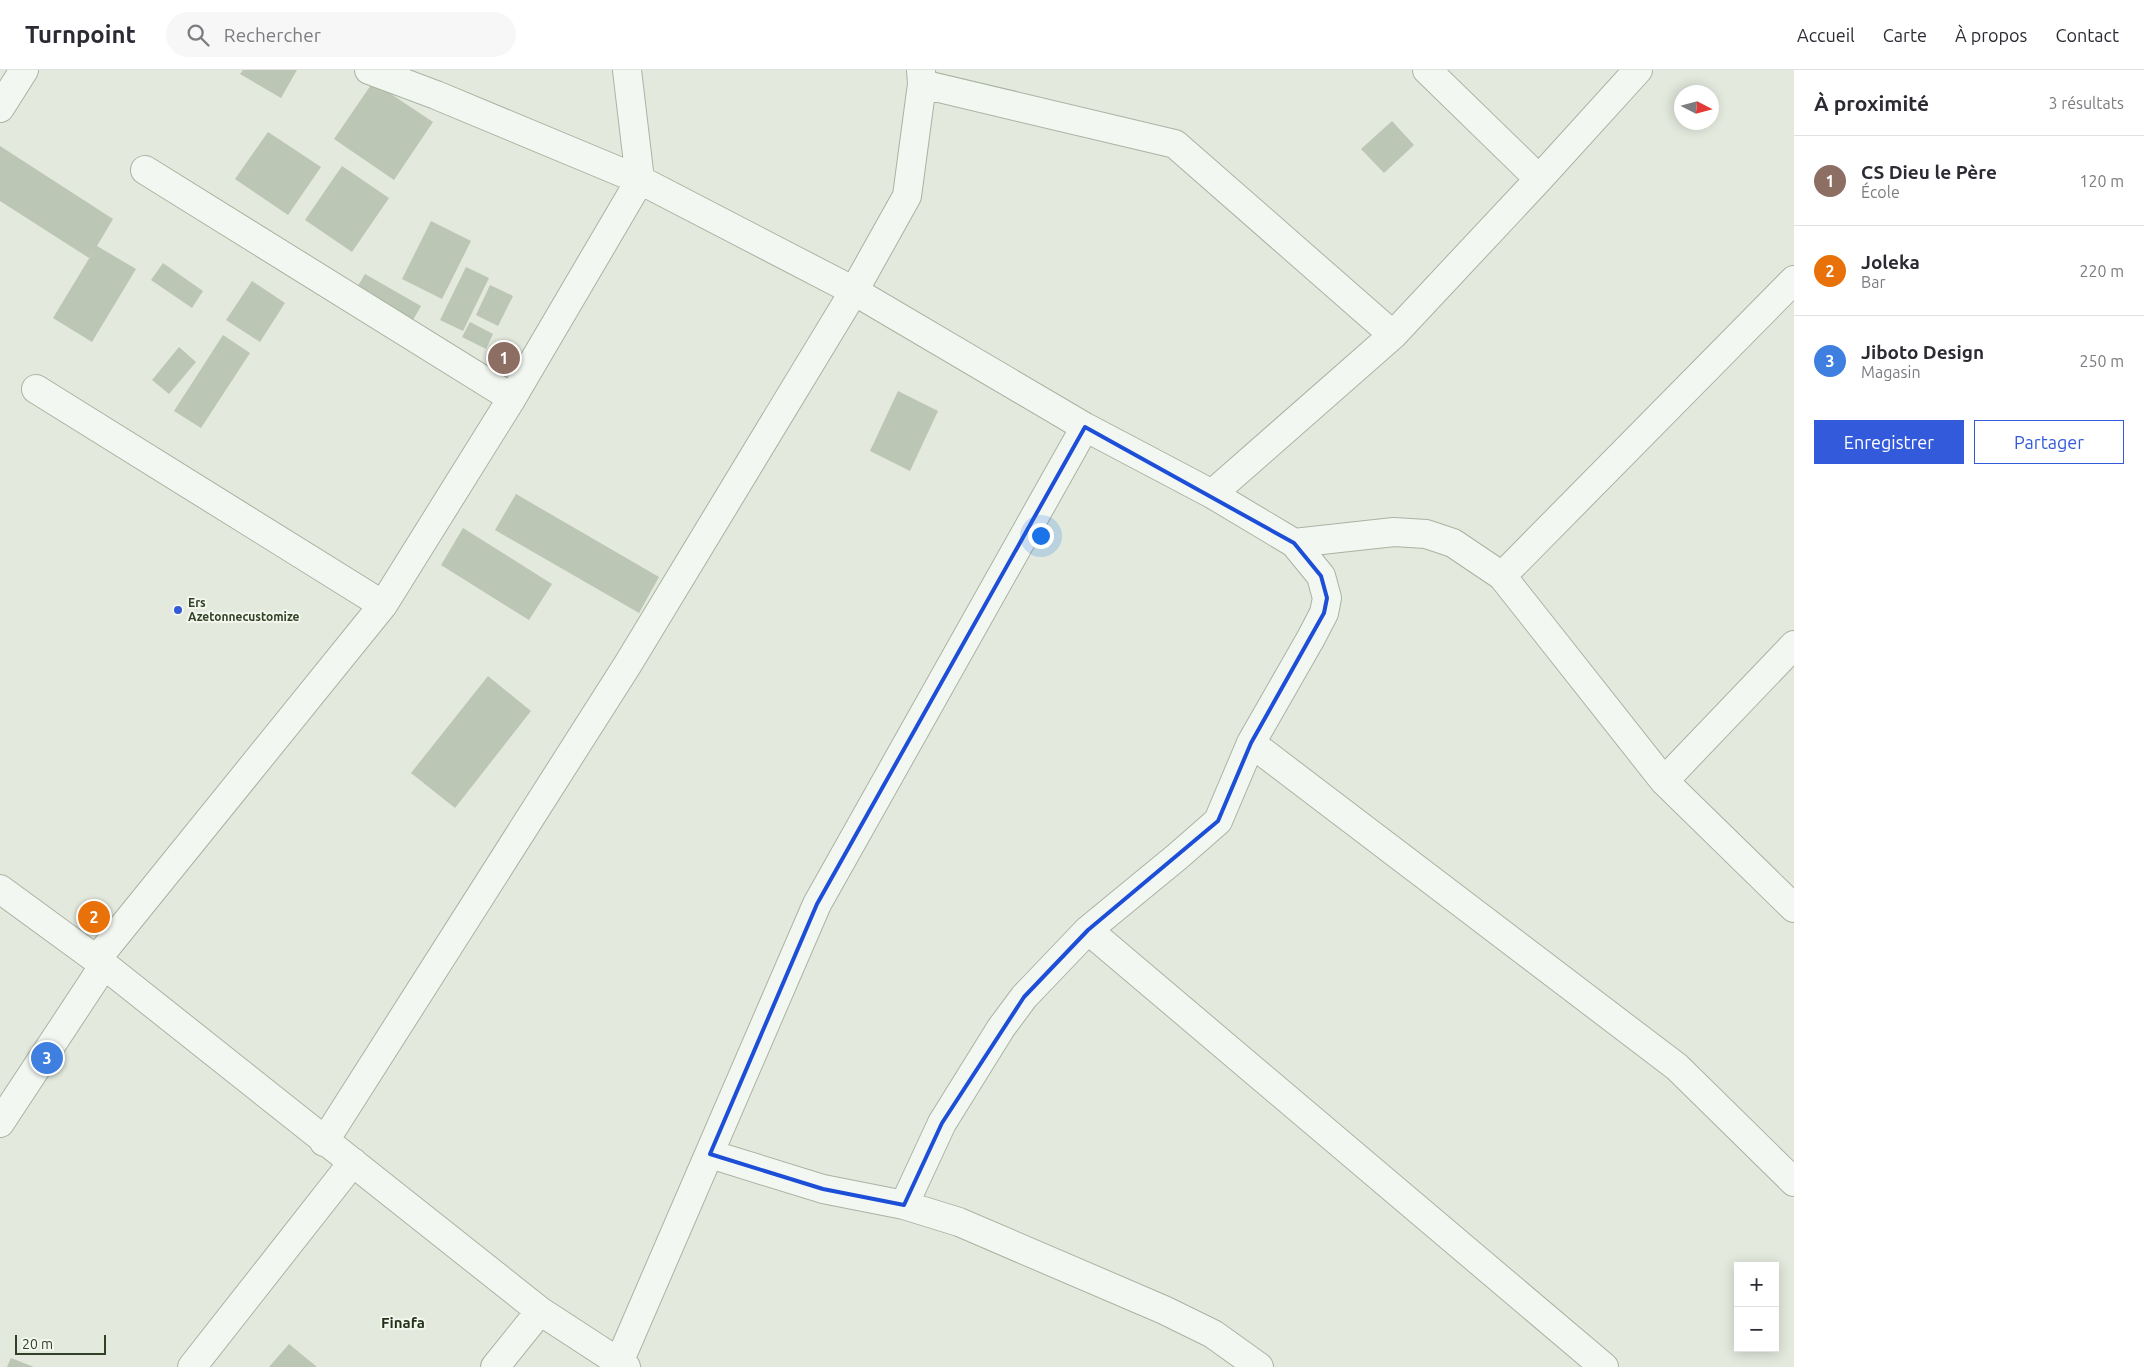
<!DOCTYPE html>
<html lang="fr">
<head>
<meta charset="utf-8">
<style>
	:root { --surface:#fff; --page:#f7f7f7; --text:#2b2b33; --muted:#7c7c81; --line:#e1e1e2; --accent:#345adc }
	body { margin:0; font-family:Ubuntu,sans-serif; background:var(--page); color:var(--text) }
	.controls { position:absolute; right:15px; bottom:15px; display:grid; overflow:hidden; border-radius:0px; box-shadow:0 2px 12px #0003 }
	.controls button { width:45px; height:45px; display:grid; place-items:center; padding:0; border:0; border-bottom:1px solid var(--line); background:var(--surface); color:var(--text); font:25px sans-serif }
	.compass { position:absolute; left:1674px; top:15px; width:45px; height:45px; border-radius:50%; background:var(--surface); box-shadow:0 2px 12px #0003; rotate:96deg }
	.scale { position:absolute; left:15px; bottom:12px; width:91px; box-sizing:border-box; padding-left:5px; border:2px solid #314125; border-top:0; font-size:14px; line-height:18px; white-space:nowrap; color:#314125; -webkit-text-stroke:4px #f2f6ed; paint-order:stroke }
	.you { position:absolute; left:1040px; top:465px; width:18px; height:18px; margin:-12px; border:4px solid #fff; border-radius:50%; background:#1a73e8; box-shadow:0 0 0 8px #1a73e833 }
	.badge { display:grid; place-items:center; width:32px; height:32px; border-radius:50%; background:var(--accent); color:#fff; font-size:16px; font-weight:700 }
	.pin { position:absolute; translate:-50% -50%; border:2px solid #fff; box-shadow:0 1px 5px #0006 }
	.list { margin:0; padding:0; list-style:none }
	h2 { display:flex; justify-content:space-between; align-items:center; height:65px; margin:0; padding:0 20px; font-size:21px }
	h2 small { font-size:16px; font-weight:400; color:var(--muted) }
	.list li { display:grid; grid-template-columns:32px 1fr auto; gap:15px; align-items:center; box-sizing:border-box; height:90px; padding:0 20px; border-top:1px solid var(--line) }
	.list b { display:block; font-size:19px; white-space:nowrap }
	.list p { margin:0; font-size:16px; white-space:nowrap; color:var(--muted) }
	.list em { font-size:16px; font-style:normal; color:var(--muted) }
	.actions { display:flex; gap:10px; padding:15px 20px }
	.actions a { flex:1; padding:11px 0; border:1px solid var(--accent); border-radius:0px; text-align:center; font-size:18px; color:var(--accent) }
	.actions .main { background:var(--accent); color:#fff }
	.icon { flex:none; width:28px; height:28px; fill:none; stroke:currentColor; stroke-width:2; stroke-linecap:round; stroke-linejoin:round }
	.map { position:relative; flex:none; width:1794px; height:1297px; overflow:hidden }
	header { display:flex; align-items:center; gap:30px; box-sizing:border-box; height:70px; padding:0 25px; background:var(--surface); border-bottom:1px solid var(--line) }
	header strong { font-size:24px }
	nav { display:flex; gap:28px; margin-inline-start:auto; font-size:18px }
	.search { width:350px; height:45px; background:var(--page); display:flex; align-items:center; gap:12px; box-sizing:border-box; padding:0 18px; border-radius:28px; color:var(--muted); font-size:19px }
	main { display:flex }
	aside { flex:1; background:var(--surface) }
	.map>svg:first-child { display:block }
	.building { fill:#bcc6b4 }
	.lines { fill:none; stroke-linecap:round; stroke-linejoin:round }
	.minor-casing { stroke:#aab3a2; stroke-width:30 }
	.minor { stroke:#f3f7f1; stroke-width:28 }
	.marked { fill:none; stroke:#1d4ed8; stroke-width:4; stroke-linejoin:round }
	.poi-dot { fill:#345adc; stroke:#f2f6ed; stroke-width:2 }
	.labels { text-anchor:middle; stroke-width:4; stroke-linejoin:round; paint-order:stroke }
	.poi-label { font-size:12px; font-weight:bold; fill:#314125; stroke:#f2f6ed; text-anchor:start }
	.quarter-label { font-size:15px; font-weight:bold; fill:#223218; stroke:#f2f6ed }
</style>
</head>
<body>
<header>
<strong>Turnpoint</strong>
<div class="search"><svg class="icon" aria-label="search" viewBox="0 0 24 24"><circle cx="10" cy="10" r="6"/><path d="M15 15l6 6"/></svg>Rechercher</div>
<nav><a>Accueil</a><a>Carte</a><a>À propos</a><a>Contact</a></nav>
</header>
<main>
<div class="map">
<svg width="1794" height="1297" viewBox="0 0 1794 1297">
	<rect width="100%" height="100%" fill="#e3e9dd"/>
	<!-- building -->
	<path class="building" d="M243,0H297L281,28L240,4Z
		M373,12L433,52L394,110L334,69Z
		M1392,51L1414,75L1384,103L1361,79Z
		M268,62L321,97L288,145L235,109Z
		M0,76L113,149L97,176L136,199L92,272L53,248L93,182L89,188L0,131Z
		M342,96L389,128L352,182L305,150Z
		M431,151L471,171L442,229L402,209Z
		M163,193L203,221L192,238L151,210Z
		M466,197L489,208L463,261L440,250Z
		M365,204L421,236L409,257L353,224Z
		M252,211L285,233L260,272L226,250Z
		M490,215L513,226L498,256L476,245Z
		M470,252L493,264L486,279L462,267Z
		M223,265L250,283L201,358L174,341Z
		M179,277L196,292L169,324L152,310Z
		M898,321L938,341L910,401L870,381Z
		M516,424L659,507L639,543L495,460Z
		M463,458L552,514L529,550L441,495Z
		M488,606L531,641L455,738L411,703Z
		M289,1274L317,1297H269Z
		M11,1288L34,1297H7Z"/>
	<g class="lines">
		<defs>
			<path id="minor" d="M369,0L436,25L640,110L854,221L1085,357L1212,424L1294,473L1321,506L1327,528L1324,543L1311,568L1251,673L1218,751L1178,786L1088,860L1024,927L1001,958L942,1053L904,1135
				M1427,0L1539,109
				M922,14L1175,74L1393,265
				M0,38L24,0
				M145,100L512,328
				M36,319L383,535
				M1212,424L1393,265L1539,109L1638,0
				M1294,473L1394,462L1426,464L1453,473L1502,506L1664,711L1794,838
				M1502,506L1794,210
				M1251,673L1677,997L1794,1112
				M1664,711L1794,575
				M0,819L104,895L540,1241L626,1297
				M1088,860L1604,1297
				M96,890L383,535L512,328L640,110L627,0
				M0,1053L104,895
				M324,1072L628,594L854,221L907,126L922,14L921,0
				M710,1084L823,1119L904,1135L959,1152L1164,1240L1213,1264L1259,1297
				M192,1297L353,1092
				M495,1297L540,1241
				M617,1297L817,834L1085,357"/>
		</defs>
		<!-- minor casing -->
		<use href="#minor" class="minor-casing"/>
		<!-- minor -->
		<use href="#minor" class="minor"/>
	</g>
	<!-- marked area -->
	<path class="marked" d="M1085,357L1294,473L1321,506L1327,528L1324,543L1251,673L1218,751L1088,860L1024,927L942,1053L904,1135L823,1119L710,1084L817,834Z"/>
	<!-- markers -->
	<circle class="poi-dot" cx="178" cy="540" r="5"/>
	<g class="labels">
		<!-- poi labels -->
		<g class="poi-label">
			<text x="188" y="537">Ers<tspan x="188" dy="14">Azetonnecustomize</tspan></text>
		</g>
		<!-- quarter labels -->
		<g class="quarter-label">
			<text x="403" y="1258">Finafa</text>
		</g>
	</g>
</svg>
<div class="controls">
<button>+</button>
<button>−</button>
</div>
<svg class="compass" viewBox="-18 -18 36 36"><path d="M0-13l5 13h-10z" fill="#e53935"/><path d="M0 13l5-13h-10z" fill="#7c7c81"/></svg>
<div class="scale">20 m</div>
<div class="you"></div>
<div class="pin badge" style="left:504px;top:288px;background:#8d6e63">1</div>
<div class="pin badge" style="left:94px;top:847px;background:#e8710a">2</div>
<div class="pin badge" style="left:47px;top:988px;background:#3f7fe0">3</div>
</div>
<aside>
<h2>À proximité<small>3 résultats</small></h2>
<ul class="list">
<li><span class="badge" style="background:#8d6e63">1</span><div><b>CS Dieu le Père</b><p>École</p></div><em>120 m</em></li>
<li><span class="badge" style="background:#e8710a">2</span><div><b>Joleka</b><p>Bar</p></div><em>220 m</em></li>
<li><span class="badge" style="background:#3f7fe0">3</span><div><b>Jiboto Design</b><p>Magasin</p></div><em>250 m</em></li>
</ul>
<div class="actions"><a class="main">Enregistrer</a><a>Partager</a></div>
</aside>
</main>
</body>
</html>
